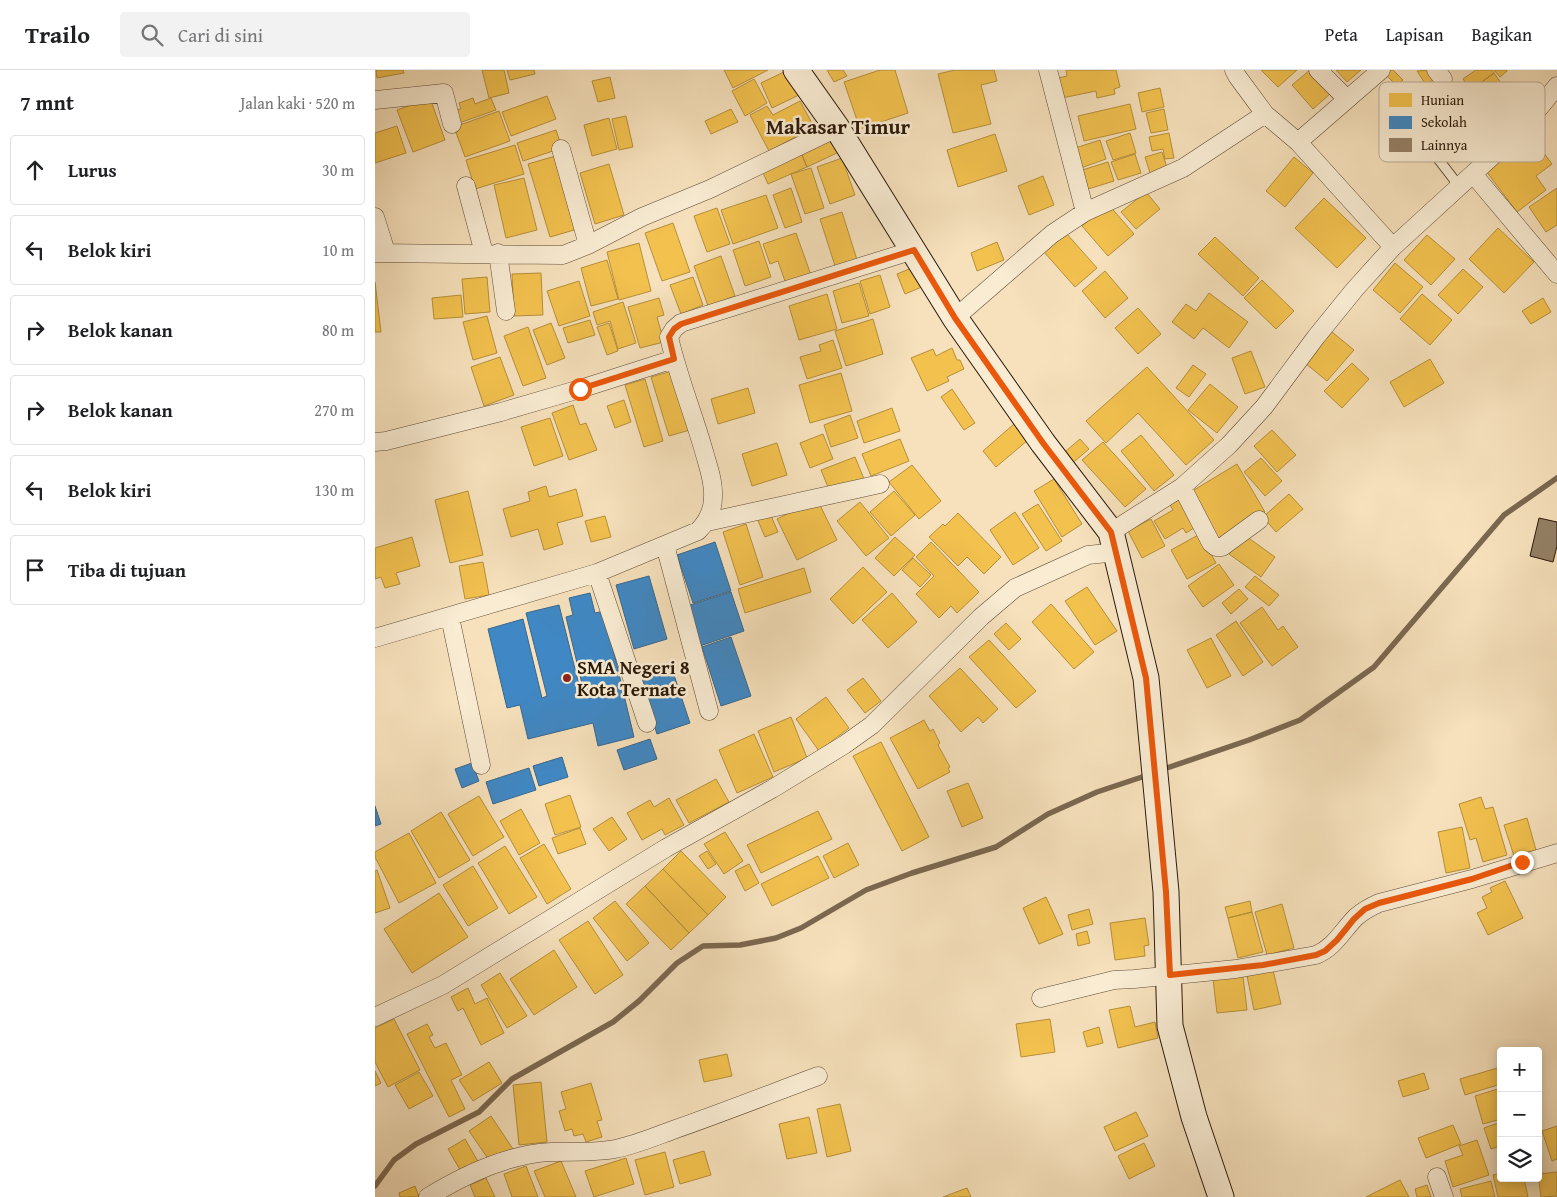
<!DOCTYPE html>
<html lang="id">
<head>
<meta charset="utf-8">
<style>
	:root { --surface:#fff; --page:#f2f2f2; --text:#202124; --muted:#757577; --line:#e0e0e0 }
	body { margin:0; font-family:"Gentium Book Plus",serif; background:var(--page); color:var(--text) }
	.controls { position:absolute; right:15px; bottom:15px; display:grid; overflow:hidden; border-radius:5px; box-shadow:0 2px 12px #0003 }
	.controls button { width:45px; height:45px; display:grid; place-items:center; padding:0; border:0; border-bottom:1px solid var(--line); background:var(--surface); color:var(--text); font:25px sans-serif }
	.stop { position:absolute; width:15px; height:15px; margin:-11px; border:4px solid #ea580c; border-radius:50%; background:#fff }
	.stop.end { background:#ea580c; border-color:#fff; box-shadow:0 1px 5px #0008 }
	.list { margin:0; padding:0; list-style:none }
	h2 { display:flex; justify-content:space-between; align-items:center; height:65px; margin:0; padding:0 20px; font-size:21px }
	h2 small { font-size:16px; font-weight:400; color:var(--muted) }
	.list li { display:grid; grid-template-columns:32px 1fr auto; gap:15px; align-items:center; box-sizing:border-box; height:70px; margin:0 10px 10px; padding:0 10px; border:1px solid var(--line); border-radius:5px }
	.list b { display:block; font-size:19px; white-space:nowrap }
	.list em { font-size:16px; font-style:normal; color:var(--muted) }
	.icon { flex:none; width:28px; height:28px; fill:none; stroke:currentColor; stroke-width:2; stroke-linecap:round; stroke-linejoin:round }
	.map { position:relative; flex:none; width:1182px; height:1127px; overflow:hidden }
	header { display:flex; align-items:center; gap:30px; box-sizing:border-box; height:70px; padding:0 25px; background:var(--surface); border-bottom:1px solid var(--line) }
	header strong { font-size:24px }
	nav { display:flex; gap:28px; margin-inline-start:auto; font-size:18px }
	.search { width:350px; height:45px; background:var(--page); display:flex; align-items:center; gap:12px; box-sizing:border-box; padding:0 18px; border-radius:5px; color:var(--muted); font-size:19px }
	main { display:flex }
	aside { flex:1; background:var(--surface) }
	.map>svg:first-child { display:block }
	.homes { fill:#f2c14e; stroke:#b68f39 }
	.schools { fill:#3f88c5; stroke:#39678d }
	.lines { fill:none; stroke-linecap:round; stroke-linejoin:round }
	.stream { stroke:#7b6850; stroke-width:5.5 }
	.building { fill:#958166; stroke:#2b1909 }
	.lane-casing { stroke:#5e4b36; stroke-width:11 }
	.street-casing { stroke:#5e4b36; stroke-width:19 }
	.secondary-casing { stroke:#2b1909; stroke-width:27 }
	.lane { stroke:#f9ecd3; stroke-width:9 }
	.street { stroke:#f9ecd3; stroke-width:18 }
	.secondary { stroke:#f9ecd3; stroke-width:25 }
	.route { stroke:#ea580c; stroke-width:6 }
	.poi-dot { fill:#8f2418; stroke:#f9ecd3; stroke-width:2 }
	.labels { text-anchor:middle; stroke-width:5; stroke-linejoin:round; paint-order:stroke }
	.poi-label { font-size:19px; font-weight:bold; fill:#2b1909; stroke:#f9ecd3; text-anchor:start }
	.quarter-label { font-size:21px; font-weight:bold; fill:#2b1909; stroke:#f9ecd3 }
	.key { fill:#f9ecd3; stroke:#bbad96; stroke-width:1 }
	.key-label { font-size:14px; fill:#2b1909 }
</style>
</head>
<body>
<header>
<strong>Trailo</strong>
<div class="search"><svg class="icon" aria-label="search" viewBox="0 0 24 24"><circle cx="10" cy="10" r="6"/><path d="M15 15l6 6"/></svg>Cari di sini</div>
<nav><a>Peta</a><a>Lapisan</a><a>Bagikan</a></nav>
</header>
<main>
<aside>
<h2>7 mnt<small>Jalan kaki · 520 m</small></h2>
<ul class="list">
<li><svg class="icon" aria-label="ahead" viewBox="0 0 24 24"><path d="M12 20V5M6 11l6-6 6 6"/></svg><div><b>Lurus</b></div><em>30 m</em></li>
<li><svg class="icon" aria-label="left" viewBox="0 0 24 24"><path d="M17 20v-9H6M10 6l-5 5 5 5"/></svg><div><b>Belok kiri</b></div><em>10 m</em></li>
<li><svg class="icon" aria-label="right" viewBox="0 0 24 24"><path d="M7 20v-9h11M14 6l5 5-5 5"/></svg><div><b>Belok kanan</b></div><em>80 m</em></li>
<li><svg class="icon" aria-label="right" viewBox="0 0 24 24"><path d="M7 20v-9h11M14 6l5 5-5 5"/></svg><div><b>Belok kanan</b></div><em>270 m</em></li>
<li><svg class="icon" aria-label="left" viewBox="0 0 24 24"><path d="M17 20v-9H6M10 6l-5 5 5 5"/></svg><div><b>Belok kiri</b></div><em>130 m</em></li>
<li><svg class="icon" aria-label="arrive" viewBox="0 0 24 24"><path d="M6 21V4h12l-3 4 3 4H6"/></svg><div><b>Tiba di tujuan</b></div></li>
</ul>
</aside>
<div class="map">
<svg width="1182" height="1127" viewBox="0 0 1182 1127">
	<rect width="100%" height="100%" fill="#f6e1bc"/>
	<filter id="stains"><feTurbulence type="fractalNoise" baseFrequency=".004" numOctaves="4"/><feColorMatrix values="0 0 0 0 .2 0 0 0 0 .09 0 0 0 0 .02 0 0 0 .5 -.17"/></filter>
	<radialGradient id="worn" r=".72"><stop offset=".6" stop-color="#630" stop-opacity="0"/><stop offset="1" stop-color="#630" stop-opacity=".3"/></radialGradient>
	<!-- homes -->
	<path class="homes" d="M1,0H28L29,3L2,8Z
		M107,0H129L134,23L114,28Z
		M132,0H159L160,4L135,10Z
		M349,0H393L358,18Z
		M413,0L424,25L397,38L386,13Z
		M452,0H468L472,6L459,12Z
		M505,0H520L533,43L485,59L469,12Z
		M580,0H619L622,11L606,15L616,54L578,63L563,4Z
		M691,0H741L745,17L739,19L740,24L722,28L721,21L687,28L683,8L692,6Z
		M886,0H922L903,17Z
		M935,0L956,23L938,39L917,15Z
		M961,0H986L972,12Z
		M1015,0H1018L1028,10L1022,16L1010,4Z
		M1054,0L1059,9L1051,15L1042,1Z
		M1101,0H1117L1119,3L1096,20L1088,9Z
		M1119,0H1132V1L1125,7Z
		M1119,3L1128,16L1105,33L1096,20Z
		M235,7L240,28L223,32L217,11Z
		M379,9L392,33L370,46L357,21Z
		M785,18L789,37L767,42L763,23Z
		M172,26L181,49L136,66L127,42Z
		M55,28L70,70L38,82L22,40Z
		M98,28L100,34L116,28L121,40L84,53L80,40L86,39L84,33Z
		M425,31L439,57L394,81L375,45L392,36L398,45Z
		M755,34L761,59L709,71L703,46Z
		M356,39L363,52L336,64L330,51Z
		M789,39L793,60L776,63L771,43Z
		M124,41L135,71L90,87L79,57Z
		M251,46L258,77L244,80L237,49Z
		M234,48L242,79L217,86L209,55Z
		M22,56L31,83L0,93V63Z
		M181,60L187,78L148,91L142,73Z
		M755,63L761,83L738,90L731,71Z
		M794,63L799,88L790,89L788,79L777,81L774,67Z
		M456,64L464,82L432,97L424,78Z
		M620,64L632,101L583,117L572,80Z
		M725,70L731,89L703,99L697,79Z
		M1160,71L1177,94L1161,106L1171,120L1142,142L1111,101L1140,79L1143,83Z
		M140,75L149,104L100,119L91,90Z
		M424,78L432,97L393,114L385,96Z
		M787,82L794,104L777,109L770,87Z
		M760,84L766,103L743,110L736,92Z
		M184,85L206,158L175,167L153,94Z
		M919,87L938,103L910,137L891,121Z
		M467,88L480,125L455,134L442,97Z
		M733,92L739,111L710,120L704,101Z
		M234,94L249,145L220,154L205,103Z
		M436,98L449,138L430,144L416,104Z
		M668,106L679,135L654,145L643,116Z
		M149,108L162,160L131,168L119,115Z
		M416,118L427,152L410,158L398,125Z
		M1182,118V155L1171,162L1154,137Z
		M771,122L785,139L761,159L746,142Z
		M391,125L403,158L358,174L346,140Z
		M949,128L991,168L962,198L920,158Z
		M733,134L759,164L733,186L707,156Z
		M342,138L355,174L332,182L319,146Z
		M467,142L483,193L461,199L445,149Z
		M298,153L315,202L287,211L270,163Z
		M1123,158L1159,192L1129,223L1094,189Z
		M421,163L436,205L411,214L403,191L395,194L388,174Z
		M691,163L722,198L700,217L669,182Z
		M1052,165L1080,189L1056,215L1029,190Z
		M840,167L884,208L868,226L823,184Z
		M384,171L396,207L370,216L358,180Z
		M622,172L629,190L602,201L596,183Z
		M264,173L276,221L244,230L232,182Z
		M346,186L360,226L333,236L319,196Z
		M232,190L243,229L216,236L206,198Z
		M1020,193L1048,217L1025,243L998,220Z
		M546,194L554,214L530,224L522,204Z
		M1088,199L1108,217L1083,244L1063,225Z
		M730,201L753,228L730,248L707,221Z
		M166,203L168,245L139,246L137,204Z
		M505,205L515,237L495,244L485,211Z
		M112,207L115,242L90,244L87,209Z
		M318,207L328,235L306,244L295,215Z
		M887,210L919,241L901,259L869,228Z
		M204,211L215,246L184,256L172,221Z
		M0,212L6,262H0Z
		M484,213L494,246L467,253L458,221Z
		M834,223L873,252L854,278L828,258L819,269L797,252L811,234L821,241Z
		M452,224L462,259L424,270L414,236Z
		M1047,224L1077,250L1055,275L1025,249Z
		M86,225L88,247L59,249L57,228Z
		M284,228L289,245L282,247L289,272L265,278L253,237Z
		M1168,228L1176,242L1156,254L1147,241Z
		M248,232L261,273L243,279L235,251L222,255L218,242Z
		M763,238L786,264L763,284L740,258Z
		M112,246L122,283L98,290L88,252Z
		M498,249L508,284L471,296L460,261Z
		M215,250L220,265L193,273L188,258Z
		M176,253L190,288L172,295L158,260Z
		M234,253L243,281L232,285L222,257Z
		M153,257L171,308L148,316L129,266Z
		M957,262L979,280L952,311L930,293Z
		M458,270L467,298L432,309L425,287L446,281L444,275Z
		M577,278L582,290H585L589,299L572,307L574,311L552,321L536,288L558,279L561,286Z
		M876,281L890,317L870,324L857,288Z
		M125,287L139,325L109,336L96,297Z
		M1055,289L1069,313L1029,337L1015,312Z
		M977,293L994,309L967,338L949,321Z
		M818,295L831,304L814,327L801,318Z
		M772,297L839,370L811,395L763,343L731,373L711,351Z
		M297,301L315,360L294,366L276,307Z
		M466,303L477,341L435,353L424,315Z
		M270,309L288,371L269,377L250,315Z
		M835,314L863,337L842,363L813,340Z
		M373,318L380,343L343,354L336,329Z
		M577,319L600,353L589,360L566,327Z
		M249,330L256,352L240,358L232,336Z
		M198,335L205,355L211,353L222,380L194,390L177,343Z
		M517,338L525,361L489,373L482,351Z
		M475,345L483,368L456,377L449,355Z
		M175,348L188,386L159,396L146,357Z
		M639,354L653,370L621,397L608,381Z
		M897,360L921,385L902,402L879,376Z
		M448,364L458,389L435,398L425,373Z
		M766,365L799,405L779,421L746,381Z
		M525,369L534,391L496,406L487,384Z
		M705,369L714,379L694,396L685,386Z
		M728,372L771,419L750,437L707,390Z
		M402,373L412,405L377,416L367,384Z
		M480,387L489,409L455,422L446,400Z
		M886,388L907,411L890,426L869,402Z
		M862,394L890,442L843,471L814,423Z
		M537,395L566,431L544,449L514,412Z
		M679,409L707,454L687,467L659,421Z
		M171,416L174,427L201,419L208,446L182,453L188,474L169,480L163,459L136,467L128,439L155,431L153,422Z
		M93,421L108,485L75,493L60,430Z
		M519,421L540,445L516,466L495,442Z
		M914,424L928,439L901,462L888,447Z
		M442,429L462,470L422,490L402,449Z
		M805,429L822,456L811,463L808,458L790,469L779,451L798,440L795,435Z
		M485,432L514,468L491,486L462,451Z
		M663,434L687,471L671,481L647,444Z
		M394,441L403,462L390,467L381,446Z
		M640,442L664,478L638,495L615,460Z
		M583,443L626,487L609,504L592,487L583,496L554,467L568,454L570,456Z
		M230,446L236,467L216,472L210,451Z
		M776,449L790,476L767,488L753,461Z
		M371,454L388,507L365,515L348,462Z
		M825,464L841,493L812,509L796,480Z
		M868,464L900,487L886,507L854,484Z
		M37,467L45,496L21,503L25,514L10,518L6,507L0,509V478Z
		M520,467L540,485L519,506L500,488Z
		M556,472L604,522L582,543L576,536L564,548L541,524L559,506L541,487Z
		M538,488L556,505L545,517L527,500Z
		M108,492L114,525L90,529L84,496Z
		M844,494L859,515L828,537L813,516Z
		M488,497L512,522L478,554L455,529Z
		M429,498L436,522L370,543L363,519Z
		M880,506L904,525L894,536L870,517Z
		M712,517L742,561L720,575L690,531Z
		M864,519L873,529L856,544L847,533Z
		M517,523L542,552L513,578L487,550Z
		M676,534L719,582L699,599L657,552Z
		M887,537L903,560L908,556L923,577L897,596L865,553Z
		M861,551L888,592L868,606L841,565Z
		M631,553L646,569L634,580L619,564Z
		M836,568L856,606L832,618L812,580Z
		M614,570L661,621L641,638L594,587Z
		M585,598L623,639L608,653L603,647L586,662L554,626Z
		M488,608L506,631L490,643L472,620Z
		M451,627L474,658L444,681L421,649Z
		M416,647L432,688L399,702L383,661Z
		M549,650L555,661L558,659L565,673L563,675L575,697L573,698L575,702L543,719L515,668Z
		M379,664L398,707L362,723L344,680Z
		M506,672L554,767L527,781L478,686Z
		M341,709L354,732L314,753L301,730Z
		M593,713L608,748L587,757L572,721Z
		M195,725L206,757L180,765L170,734Z
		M104,726L129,767L98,786L73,744Z
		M1106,727L1110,739L1118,737L1132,785L1108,792L1101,768L1095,770L1084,734Z
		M294,728L309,755L290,765L287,759L267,770L252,743L275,730L279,737Z
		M146,739L165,773L144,785L125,751Z
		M443,741L457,769L386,803L372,775Z
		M66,742L95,790L64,808L36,761Z
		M237,747L252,769L234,781L218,759Z
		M1152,748L1161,780L1139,786L1129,755Z
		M1087,757L1095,798L1071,803L1063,762Z
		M205,758L211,774L183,784L177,768Z
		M350,762L368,791L349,804L329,774Z
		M34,763L61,813L24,833L0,787V782Z
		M473,773L484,795L459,808L448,786Z
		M169,774L196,819L172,834L145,788Z
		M130,776L162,827L134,844L103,793Z
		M306,781L351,827L333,845L288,799Z
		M332,781L341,794L333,799L324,786Z
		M443,786L454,808L397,836L386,814Z
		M374,794L384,813L370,821L360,801Z
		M98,796L123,838L93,856L68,815Z
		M288,799L333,845L314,863L270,816Z
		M2,800L15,838L0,843V801Z
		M1130,811L1148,848L1113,865L1102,843L1112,838L1107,827L1117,822L1115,818Z
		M270,816L314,863L296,880L251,834Z
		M64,823L93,867L37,903L9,859Z
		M671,827L688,864L664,874L648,838Z
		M240,831L274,873L252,891L218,848Z
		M875,831L877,842L853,848L850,837Z
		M907,834L919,878L892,885L880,842Z
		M714,839L718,854L697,860L693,845Z
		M877,842L888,882L863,888L853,848Z
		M770,848L774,875L769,876L770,886L740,890L735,853Z
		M213,851L248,905L220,924L184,870Z
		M712,861L715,873L703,876L701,864Z
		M179,880L202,917L159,945L135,909Z
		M898,900L906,934L879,940L872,906Z
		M125,903L152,946L132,958L106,915Z
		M868,906L872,940L842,943L838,909Z
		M93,918L100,934L112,928L129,963L106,975L88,938L83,941L76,927Z
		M755,936L760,957L780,952L783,968L743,978L734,940Z
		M19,949L45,1000L13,1017L0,992V958Z
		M675,949L680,982L646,987L641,954Z
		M52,954L58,965L54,967L60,978L71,973L87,1005L76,1010L90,1039L74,1047L32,964Z
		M724,957L728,973L712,977L708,962Z
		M352,984L357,1006L329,1012L324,990Z
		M114,992L127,1013L98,1031L84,1010Z
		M1126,997V1014L1090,1025L1085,1009Z
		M0,1001L6,1013L0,1016Z
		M44,1002L58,1026L34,1039L20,1015Z
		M1049,1003L1054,1019L1028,1027L1023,1011Z
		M166,1012L172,1072L144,1075L138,1015Z
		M216,1013L227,1050L222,1051L227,1067L211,1072L208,1064L199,1066L197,1059L190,1061L184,1041L191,1039L186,1022Z
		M1126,1018V1049L1108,1054L1100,1026Z
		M465,1034L476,1081L452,1087L442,1039Z
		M761,1042L773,1066L740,1081L729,1057Z
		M116,1046L138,1079L116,1093L94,1061Z
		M434,1047L442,1083L412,1089L404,1054Z
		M1126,1052V1076L1116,1079L1109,1058Z
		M1078,1055L1086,1074L1051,1088L1043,1068Z
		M1182,1056V1089L1177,1091L1167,1061Z
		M90,1069L105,1095L88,1105L73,1079Z
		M1102,1070L1114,1105L1078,1117L1070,1091L1088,1085L1084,1076Z
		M769,1073L780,1096L754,1109L743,1086Z
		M329,1081L336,1105L305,1114L298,1090Z
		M290,1082L299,1117L270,1125L260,1090Z
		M251,1088L259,1114L219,1127L210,1101Z
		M186,1091L201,1127H170L159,1101Z
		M151,1096L163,1127H137L129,1104Z
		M1182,1102V1126L1166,1127L1163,1104Z
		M1126,1103V1108H1149L1153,1127H1123L1118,1105Z
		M111,1108L120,1127H100L95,1115Z
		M1025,1110L1034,1127H991Z
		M1116,1111L1120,1127H1087L1085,1119Z
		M1052,1115L1056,1127H1042L1040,1119Z
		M40,1116L44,1127H25L24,1123Z
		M592,1118L596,1127H568Z"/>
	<!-- schools -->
	<path class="schools" d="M340,472L356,521L318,533L302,485Z
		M274,506L292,569L259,579L241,515Z
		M356,522L369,561L325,576L312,536Z
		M215,523L220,543L229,541L259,667L223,676L218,653L153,669L145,635L132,638L113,559L148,549L167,628L172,626L151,543L184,535L205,619L208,618L191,547L198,545L194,528Z
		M356,567L376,626L346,636L327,577Z
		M295,593L315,653L282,664L262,603Z
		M275,669L282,689L249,700L242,680Z
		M187,687L193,707L164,716L158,696Z
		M97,693L104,711L87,718L80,699Z
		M154,698L161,720L118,734L111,712Z
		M0,736L6,754L0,756Z"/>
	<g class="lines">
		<!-- stream -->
		<path class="stream" d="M786,700L874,670L925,650L999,597L1129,445L1182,408
			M0,1116L19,1090L41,1074L104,1042L137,1009L238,952L264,931L302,893L328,876L365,875L401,868L426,858L491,820L537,803L621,777L673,744L722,722L773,705"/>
	</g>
	<!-- building -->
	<path class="building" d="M1164,448L1182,452V476L1178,492L1155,486Z"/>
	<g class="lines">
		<defs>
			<path id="lane" d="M1057,81L1084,116"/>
			<path id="street" d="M673,0L710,142
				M859,0L862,6L890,44
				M943,0L972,29
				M1061,0L1068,9
				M0,30L69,23L77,54
				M923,72L1006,0
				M186,79L213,175
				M1098,104L1182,204
				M91,116L109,183
				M0,147L11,182
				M1018,177L1146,60L1182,16
				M0,183L188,185L213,175L267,147L335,119L462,58
				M123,183L131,241
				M580,248L677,164L710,142L808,98L890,44L923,72L1018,177L980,219L941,267L889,337L854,375L807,417L736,462
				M0,372L11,371L126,342L205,319L299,289
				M807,417L836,473L841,477H847L884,450
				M332,452L505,414
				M290,475L334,641
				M222,503L272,653
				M75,547L106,695
				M0,568L222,503L323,461C333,451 338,441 338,427C339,413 334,399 330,385C319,345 303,307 294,267L299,259L306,253L539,180
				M666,928L739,910L759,909L861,899L941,885C960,877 967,861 981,847C988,841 995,837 1004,833L1097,809L1182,783
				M0,947L68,915L291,778L397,719L469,675L497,655L606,547L640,518L713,485L742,482
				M1062,1107L1069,1127
				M53,1127C89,1105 133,1084 176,1082C197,1081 219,1083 240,1079C260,1075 279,1067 298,1060C347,1043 395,1024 443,1006"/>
			<path id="secondary" d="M421,0L462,58L580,248L668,373L736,462L771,608L791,822L795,956L819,1047L846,1127"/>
		</defs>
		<!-- lane casing -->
		<use href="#lane" class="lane-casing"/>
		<!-- street casing -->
		<use href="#street" class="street-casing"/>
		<!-- secondary casing -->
		<use href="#secondary" class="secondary-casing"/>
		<!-- lane -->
		<use href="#lane" class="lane"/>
		<!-- street -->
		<use href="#street" class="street"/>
		<!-- secondary -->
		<use href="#secondary" class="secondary"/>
	</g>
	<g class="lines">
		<!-- route -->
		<path class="route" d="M205,319L299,289L294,267L299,259L306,254L539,180L580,248L668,373L736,462L771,608L791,822L795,905L888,895L941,885L950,881L962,870L979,849L990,839L1004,833L1097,809L1147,792"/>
	</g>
	<!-- markers -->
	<circle class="poi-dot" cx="192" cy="608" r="5"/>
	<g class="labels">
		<!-- poi labels -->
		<g class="poi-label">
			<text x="202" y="604">SMA Negeri 8<tspan x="202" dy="22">Kota Ternate</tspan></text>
		</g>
		<!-- quarter labels -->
		<g class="quarter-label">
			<text x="463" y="64">Makasar Timur</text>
		</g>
	</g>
	<!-- legend -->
	<rect x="1004" y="12" width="166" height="80" rx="8" class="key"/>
	<rect x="1014" y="23" width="23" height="14" fill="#f2c14e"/>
	<rect x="1014" y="46" width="23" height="13" fill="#3f88c5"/>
	<rect x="1014" y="68" width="23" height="14" fill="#958166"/>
	<g class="key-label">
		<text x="1046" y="35">Hunian</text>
		<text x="1046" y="57">Sekolah</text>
		<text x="1046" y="80">Lainnya</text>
	</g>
	<rect width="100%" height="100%" filter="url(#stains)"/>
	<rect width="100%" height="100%" fill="url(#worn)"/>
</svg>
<div class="controls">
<button>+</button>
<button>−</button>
<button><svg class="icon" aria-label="layers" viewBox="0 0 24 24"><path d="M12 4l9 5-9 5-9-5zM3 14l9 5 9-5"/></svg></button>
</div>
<div class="stop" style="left:205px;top:319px"></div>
<div class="stop end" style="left:1147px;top:792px"></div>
</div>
</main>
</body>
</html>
